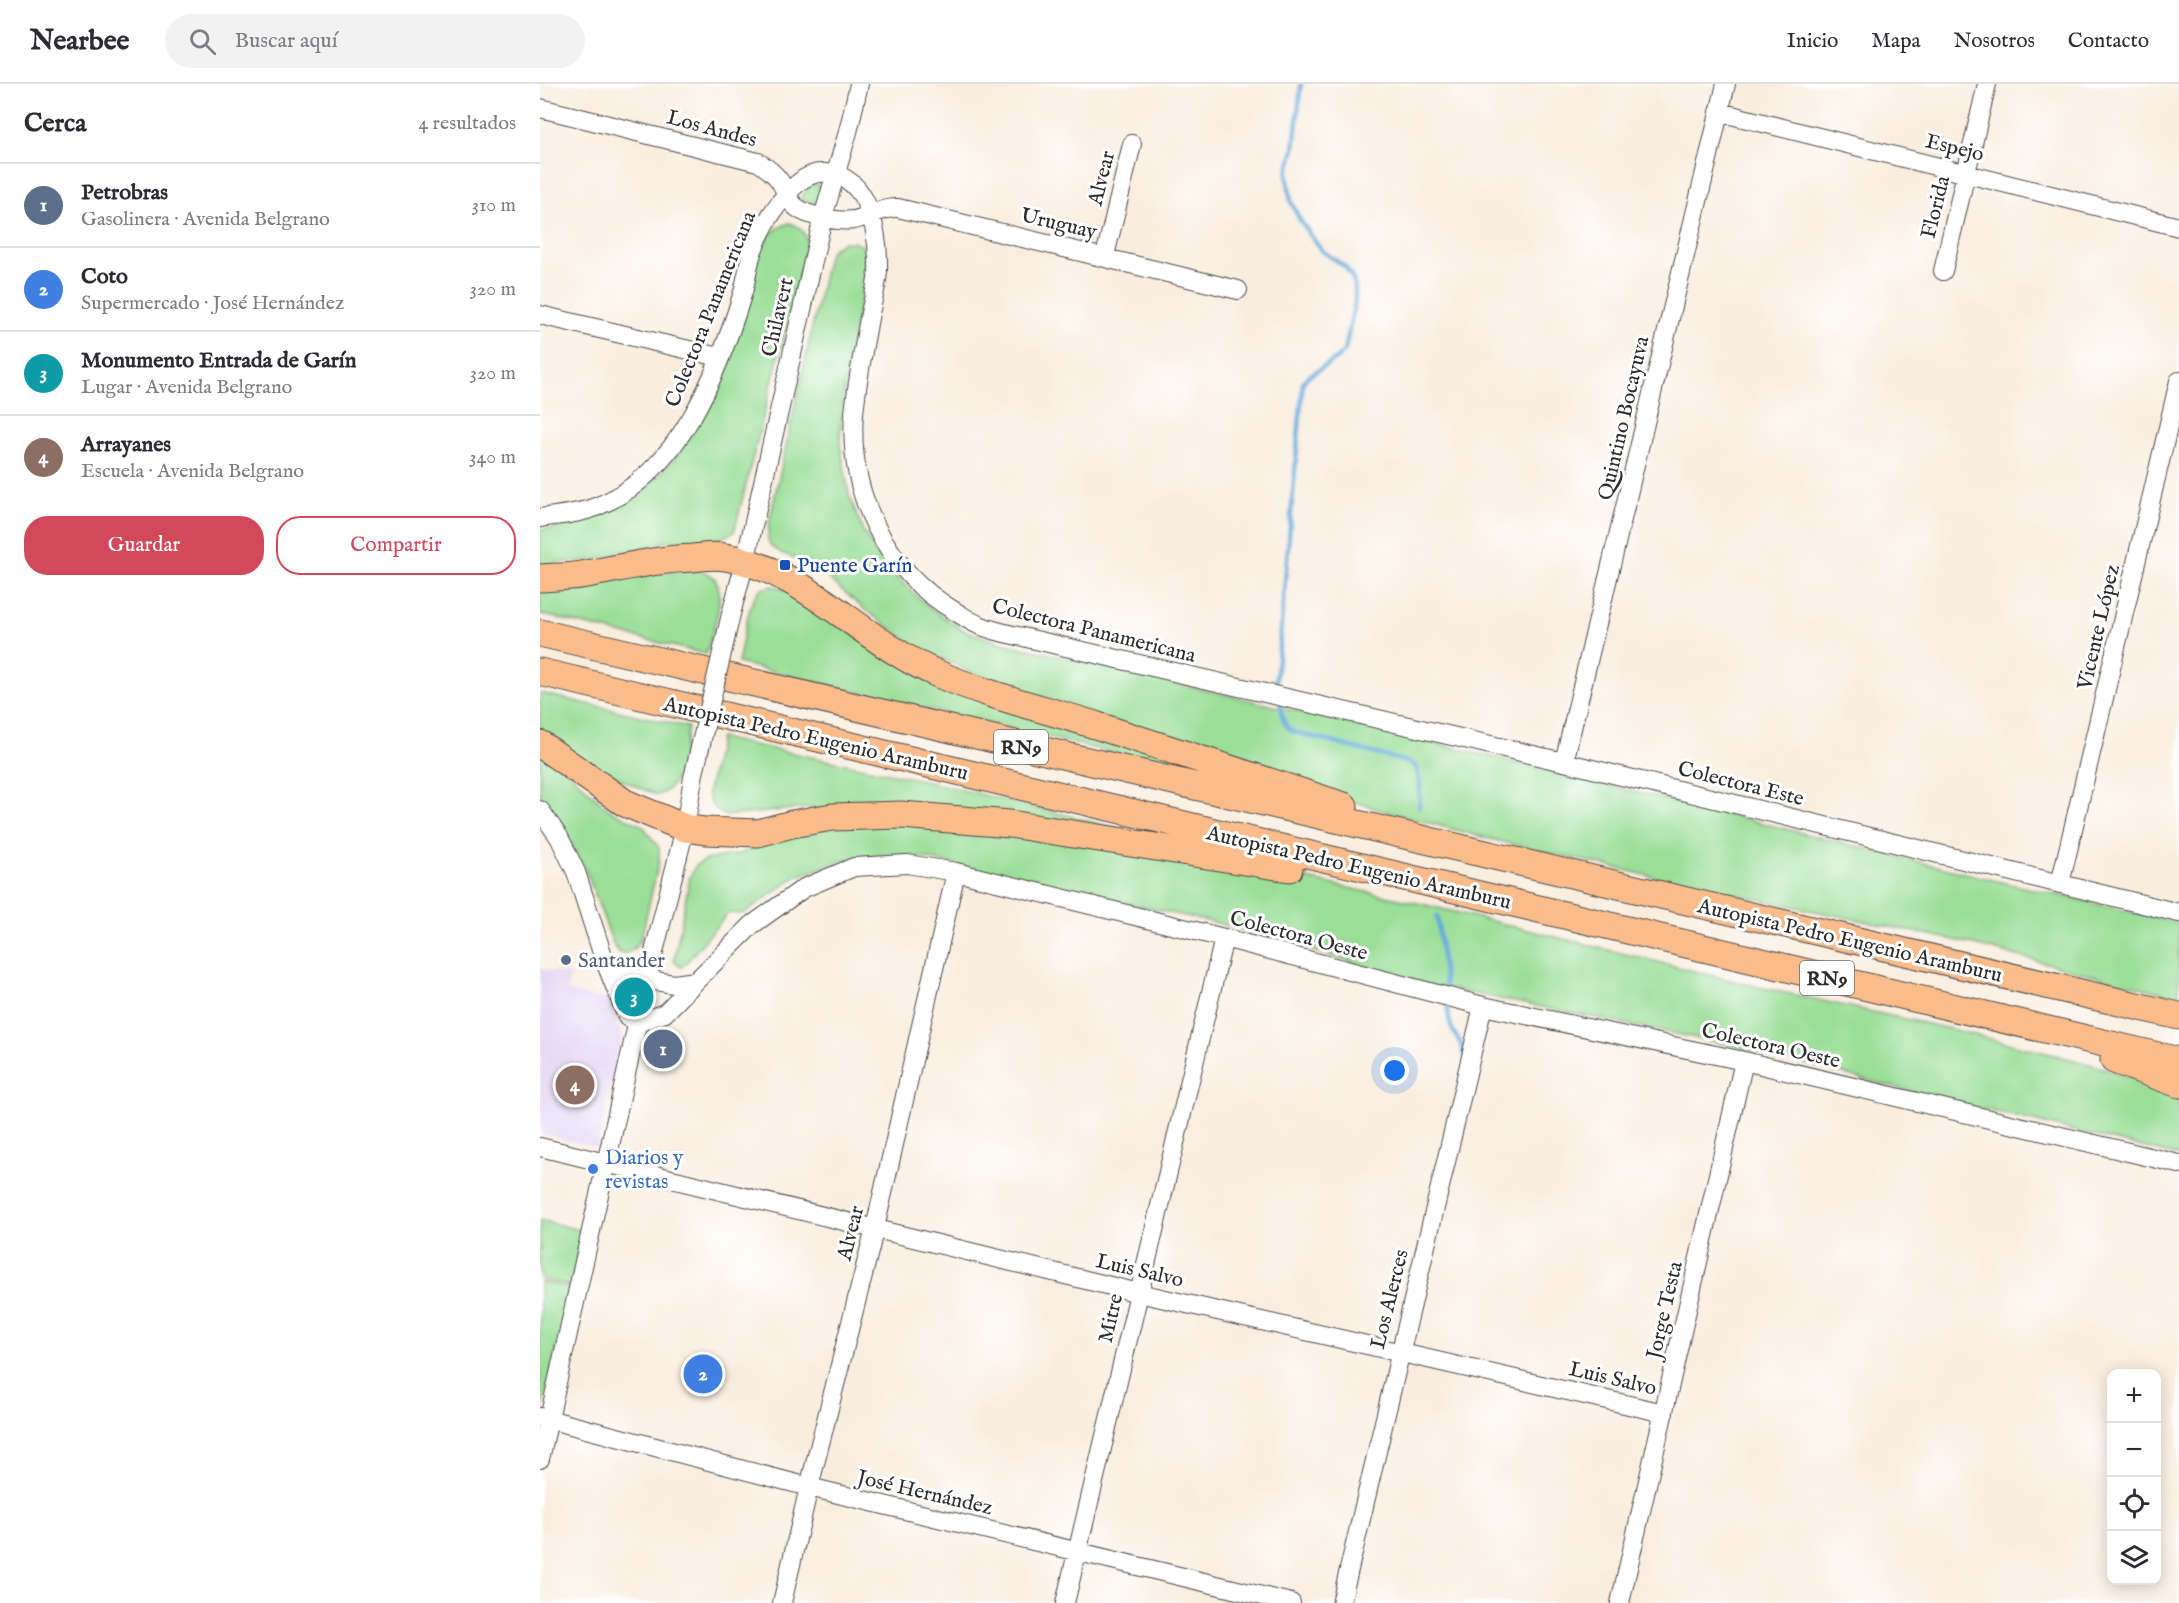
<!DOCTYPE html>
<html lang="es">
<head>
<meta charset="utf-8">
<style>
	:root { --surface:#fff; --page:#f2f2f3; --text:#2b2b33; --muted:#7c7c81; --line:#e1e1e2; --accent:#d1495b }
	body { margin:0; font-family:"IM FELL English",serif; background:var(--page); color:var(--text) }
	.controls { position:absolute; right:18px; bottom:18px; display:grid; overflow:hidden; border-radius:12px; box-shadow:0 3px 15px #0003 }
	.controls button { width:54px; height:54px; display:grid; place-items:center; padding:0; border:0; border-bottom:2px solid var(--line); background:var(--surface); color:var(--text); font:30px sans-serif }
	.you { position:absolute; left:855px; top:987px; width:21px; height:21px; margin:-15px; border:4px solid #fff; border-radius:50%; background:#1a73e8; box-shadow:0 0 0 9px #1a73e833 }
	.badge { display:grid; place-items:center; width:39px; height:39px; border-radius:50%; background:var(--accent); color:#fff; font-size:20px; font-weight:700 }
	.pin { position:absolute; translate:-50% -50%; border:3px solid #fff; box-shadow:0 2px 6px #0006 }
	.list { margin:0; padding:0; list-style:none }
	h2 { display:flex; justify-content:space-between; align-items:center; height:78px; margin:0; padding:0 24px; font-size:26px }
	h2 small { font-size:20px; font-weight:400; color:var(--muted) }
	.list li { display:grid; grid-template-columns:39px 1fr auto; gap:18px; align-items:center; box-sizing:border-box; height:84px; padding:0 24px; border-top:2px solid var(--line) }
	.list b { display:block; font-size:22px; white-space:nowrap }
	.list p { margin:0; font-size:20px; white-space:nowrap; color:var(--muted) }
	.list em { font-size:20px; font-style:normal; color:var(--muted) }
	.actions { display:flex; gap:12px; padding:18px 24px }
	.actions a { flex:1; padding:14px 0; border:2px solid var(--accent); border-radius:24px; text-align:center; font-size:21px; color:var(--accent) }
	.actions .main { background:var(--accent); color:#fff }
	.icon { flex:none; width:33px; height:33px; fill:none; stroke:currentColor; stroke-width:2; stroke-linecap:round; stroke-linejoin:round }
	.map { position:relative; flex:none; width:1639px; height:1519px; overflow:hidden }
	header { display:flex; align-items:center; gap:36px; box-sizing:border-box; height:84px; padding:0 30px; background:var(--surface); border-bottom:2px solid var(--line) }
	header strong { font-size:28px }
	nav { display:flex; gap:33px; margin-inline-start:auto; font-size:21px }
	.search { width:420px; height:54px; background:var(--page); display:flex; align-items:center; gap:15px; box-sizing:border-box; padding:0 21px; border-radius:33px; color:var(--muted); font-size:22px }
	main { display:flex }
	aside { flex:1; background:var(--surface) }
	.map>svg:first-child { display:block }
	.built { fill:#e1d4f3 }
	.green { fill:#9ade97; stroke:#628461; stroke-width:1.5 }
	.lines { fill:none; stroke-linecap:round; stroke-linejoin:round }
	.stream { stroke:#61a9d8; stroke-width:4.5 }
	.minor-casing { stroke:#4a4846; stroke-width:20 }
	.highway-casing { stroke:#4a4846; stroke-width:29 }
	.minor { stroke:#fff; stroke-width:18 }
	.highway { stroke:#fabc8b; stroke-width:27 }
	.minor-bridge-casing { stroke:#4a4846; stroke-width:20; stroke-linecap:butt }
	.minor-bridge { stroke:#fff; stroke-width:18 }
	.transit-dot { fill:#1a4fb4; stroke:#fff; stroke-width:2 }
	.service-dot { fill:#5c6f8a; stroke:#fff; stroke-width:2 }
	.shop-dot { fill:#3f7fe0; stroke:#fff; stroke-width:2 }
	.labels { text-anchor:middle; stroke-width:6; stroke-linejoin:round; paint-order:stroke }
	.shield { fill:#fff; stroke:#6b6b6b; stroke-width:1.5 }
	.shield-label { font-size:20px; font-weight:bold; fill:#2b2b2b }
	.street-label { font-size:21px; fill:#2b2b2b; stroke:#fff }
	.transit-label { font-size:21px; fill:#164399; stroke:#fff; text-anchor:start }
	.service-label { font-size:21px; fill:#4e5e75; stroke:#fff; text-anchor:start }
	.shop-label { font-size:21px; fill:#366cbe; stroke:#fff; text-anchor:start }
</style>
</head>
<body>
<header>
<strong>Nearbee</strong>
<div class="search"><svg class="icon" aria-label="search" viewBox="0 0 24 24"><circle cx="10" cy="10" r="6"/><path d="M15 15l6 6"/></svg>Buscar aquí</div>
<nav><a>Inicio</a><a>Mapa</a><a>Nosotros</a><a>Contacto</a></nav>
</header>
<main>
<aside>
<h2>Cerca<small>4 resultados</small></h2>
<ul class="list">
<li><span class="badge" style="background:#5c6f8a">1</span><div><b>Petrobras</b><p>Gasolinera · Avenida Belgrano</p></div><em>310 m</em></li>
<li><span class="badge" style="background:#3f7fe0">2</span><div><b>Coto</b><p>Supermercado · José Hernández</p></div><em>320 m</em></li>
<li><span class="badge" style="background:#0f9aa8">3</span><div><b>Monumento Entrada de Garín</b><p>Lugar · Avenida Belgrano</p></div><em>320 m</em></li>
<li><span class="badge" style="background:#8d6e63">4</span><div><b>Arrayanes</b><p>Escuela · Avenida Belgrano</p></div><em>340 m</em></li>
</ul>
<div class="actions"><a class="main">Guardar</a><a>Compartir</a></div>
</aside>
<div class="map">
<svg width="1639" height="1519" viewBox="0 0 1639 1519">
	<rect width="100%" height="100%" fill="#fff"/>
	<filter id="ink" filterUnits="userSpaceOnUse"><feTurbulence type="fractalNoise" baseFrequency=".0167" numOctaves="2"/><feDisplacementMap in="SourceGraphic" scale="12" xChannelSelector="R" yChannelSelector="G"/><feConvolveMatrix kernelMatrix="1 2 1 2 8 2 1 2 1" color-interpolation-filters="sRGB"/></filter>
	<filter id="wash" filterUnits="userSpaceOnUse"><feTurbulence type="fractalNoise" baseFrequency=".008" numOctaves="4" result="noise"/><feDisplacementMap in="SourceGraphic" scale="24" xChannelSelector="R" yChannelSelector="G"/><feGaussianBlur stdDeviation="1.35" result="paint"/><feColorMatrix in="noise" values="0 0 0 0 0 0 0 0 0 0 0 0 0 0 0 0 0 1.4 0 .05"/><feComposite in="paint" operator="in"/></filter>
	<g filter="url(#wash)">
		<rect width="100%" height="100%" fill="#f9edde"/>
		<!-- built -->
		<path class="built" d="M0,885L30,891L27,907L69,916L82,953L57,1063L0,1050Z"/>
		<!-- green -->
		<path class="green" d="M275,100L280,102V120L260,115L271,101Z
			M250,139C261,144 266,148 267,160L194,448L180,455L126,458L54,476L0,480V445C44,446 99,414 128,382C146,362 158,335 170,311C182,286 196,259 205,232C215,201 211,149 250,139Z
			M303,158H314L323,162L326,171L325,191L303,311L300,359L309,411L324,449L346,484L391,525L423,546L462,559L924,666L1453,796L1639,839V913L1419,857L1136,798L942,753L840,726L453,597L383,567L325,526L286,492L268,479L241,469L231,462L228,456L229,439L288,172L293,164Z
			M158,486C164,488 171,489 175,495C187,513 171,551 166,570L0,530V498Z
			M232,502L239,503L348,570L663,683H632L198,579C202,563 208,512 222,504C223,504 230,503 232,502Z
			M0,609L148,643C143,665 143,706 116,711L57,685L0,651Z
			M180,654L382,696L633,757L265,724L186,732C175,726 168,720 168,707Z
			M0,667L32,691L69,726L103,742L119,764V777L101,855C95,864 91,870 80,869L74,862L48,792L30,757L0,714Z
			M379,736L744,790L882,820L1219,903L1415,946L1550,980L1639,1008V1072L1389,1012L1191,961L890,901L681,840L379,773L344,771L305,776L257,792L203,830L188,829L144,881L141,883L134,877L150,793L156,781L165,776L202,769L239,756L263,743Z
			M0,1136L44,1147L31,1202L0,1194Z
			M0,1197L31,1204L1,1330H0Z"/>
		<g class="lines">
			<!-- stream -->
			<path class="stream" d="M738,606L736,597L763,298L767,293L796,275L805,266L815,217V202L812,193L805,183L781,166L760,136L751,118L747,90L754,65L761,0
				M740,618C742,630 742,642 754,648L867,678L876,682L880,701L879,723
				M897,832L906,908
				M907,916C908,925 908,934 911,942C914,953 924,958 923,970"/>
		</g>
	</g>
	<g filter="url(#ink)">
		<g class="lines">
			<defs>
				<path id="minor" d="M0,24L218,78C226,83 233,88 239,96C245,104 247,116 256,123C268,133 299,138 314,136C330,133 342,123 358,124L698,206
					M1179,28L1639,143
					M565,172L592,60
					M1403,187L1447,0
					M0,231L179,273
					M0,434C19,431 40,430 58,422C140,389 179,287 203,208C207,194 208,180 213,166C223,142 237,117 257,100C265,93 275,88 286,89C330,92 339,151 338,187C337,201 333,216 330,229C324,262 317,296 314,330C308,410 346,487 416,528C423,532 431,538 439,541C455,548 474,551 491,555L1024,678L1639,829
					M191,530L205,478L283,133L308,48L319,0
					M1024,678L1186,0
					M0,726L19,753L36,788L63,872L79,890L90,893L134,900L156,897L212,841L264,804L314,783L367,780L416,788L684,854L943,922L1204,977L1639,1080
					M1520,800L1639,297
					M66,880L87,933L98,939L125,929L156,897
					M0,1063L599,1209L1124,1329
					M0,1333L269,1403L751,1519
					M0,1375L107,896L145,744L153,694
					M242,1519L269,1403L335,1144L416,788
					M525,1519L684,854
					M801,1519L943,922
					M1080,1519L1204,977"/>
				<path id="highway" d="M0,494C14,493 27,493 41,491C78,485 115,475 153,474C163,473 175,471 185,473C267,486 322,558 398,590C449,612 505,625 558,642C640,668 722,695 804,722
					M0,549L1639,932
					M0,588L1639,977
					M0,660L85,719L145,744L165,747L218,749L252,740L292,733L362,731L470,740L749,784
					M1574,976L1639,1000"/>
			</defs>
			<!-- minor casing -->
			<use href="#minor" class="minor-casing"/>
			<!-- highway casing -->
			<use href="#highway" class="highway-casing"/>
			<!-- minor -->
			<use href="#minor" class="minor"/>
			<!-- highway -->
			<use href="#highway" class="highway"/>
			<defs>
				<path id="minor-bridge" d="M153,694L191,530"/>
			</defs>
			<!-- minor-bridge casing -->
			<use href="#minor-bridge" class="minor-bridge-casing"/>
			<!-- minor-bridge -->
			<use href="#minor-bridge" class="minor-bridge"/>
		</g>
	</g>
	<!-- markers -->
	<rect class="transit-dot" x="239" y="475" width="12" height="12" rx="3"/>
	<circle class="service-dot" cx="26" cy="876" r="6"/>
	<circle class="shop-dot" cx="53" cy="1085" r="6"/>
	<g class="labels">
		<!-- shield labels -->
		<g class="shield">
			<rect x="454" y="646" width="54" height="34" rx="4.5"/>
			<rect x="1260" y="877" width="54" height="34" rx="4.5"/>
		</g>
		<g class="shield-label">
			<text x="481" y="670">RN9</text>
			<text x="1287" y="901">RN9</text>
		</g>
		<!-- street labels -->
		<g class="street-label">
			<text transform="translate(172 44) rotate(15)" y="7">Los Andes</text>
			<text transform="translate(1415 63) rotate(14)" y="7">Espejo</text>
			<text transform="translate(561 94) rotate(-76)" y="7">Alvear</text>
			<text transform="translate(1395 123) rotate(-76)" y="7">Florida</text>
			<text transform="translate(519 139) rotate(13)" y="7">Uruguay</text>
			<text transform="translate(170 225) rotate(-68)" y="7">Colectora Panamericana</text>
			<text transform="translate(237 233) rotate(-77)" y="7">Chilavert</text>
			<text transform="translate(1083 334) rotate(-77)" y="7">Quintino Bocayuva</text>
			<text transform="translate(1558 543) rotate(-77)" y="7">Vicente López</text>
			<text transform="translate(554 546) rotate(14)" y="7">Colectora Panamericana</text>
			<text transform="translate(276 654) rotate(13)" y="7">Autopista Pedro Eugenio Aramburu</text>
			<text transform="translate(1201 699) rotate(14)" y="7">Colectora Este</text>
			<text transform="translate(819 783) rotate(13)" y="7">Autopista Pedro Eugenio Aramburu</text>
			<text transform="translate(759 851) rotate(15)" y="7">Colectora Oeste</text>
			<text transform="translate(1310 856) rotate(13)" y="7">Autopista Pedro Eugenio Aramburu</text>
			<text transform="translate(1231 961) rotate(13)" y="7">Colectora Oeste</text>
			<text transform="translate(310 1149) rotate(-76)" y="7">Alvear</text>
			<text transform="translate(600 1186) rotate(13)" y="7">Luis Salvo</text>
			<text transform="translate(849 1215) rotate(-76)" y="7">Los Alerces</text>
			<text transform="translate(1124 1226) rotate(-77)" y="7">Jorge Testa</text>
			<text transform="translate(570 1234) rotate(-77)" y="7">Mitre</text>
			<text transform="translate(1073 1294) rotate(13)" y="7">Luis Salvo</text>
			<text transform="translate(385 1408) rotate(13)" y="7">José Hernández</text>
		</g>
		<!-- transit labels -->
		<g class="transit-label">
			<text x="257" y="488">Puente Garín</text>
		</g>
		<!-- service labels -->
		<g class="service-label">
			<text x="38" y="883">Santander</text>
		</g>
		<!-- shop labels -->
		<g class="shop-label">
			<text x="65" y="1080">Diarios y<tspan x="65" dy="24">revistas</tspan></text>
		</g>
	</g>
</svg>
<div class="controls">
<button>+</button>
<button>−</button>
<button><svg class="icon" aria-label="locate" viewBox="0 0 24 24"><circle cx="12" cy="12" r="6"/><path d="M12 2v4M12 18v4M2 12h4M18 12h4"/></svg></button>
<button><svg class="icon" aria-label="layers" viewBox="0 0 24 24"><path d="M12 4l9 5-9 5-9-5zM3 14l9 5 9-5"/></svg></button>
</div>
<div class="you"></div>
<div class="pin badge" style="left:123px;top:965px;background:#5c6f8a">1</div>
<div class="pin badge" style="left:163px;top:1290px;background:#3f7fe0">2</div>
<div class="pin badge" style="left:94px;top:913px;background:#0f9aa8">3</div>
<div class="pin badge" style="left:35px;top:1001px;background:#8d6e63">4</div>
</div>
</main>
</body>
</html>
